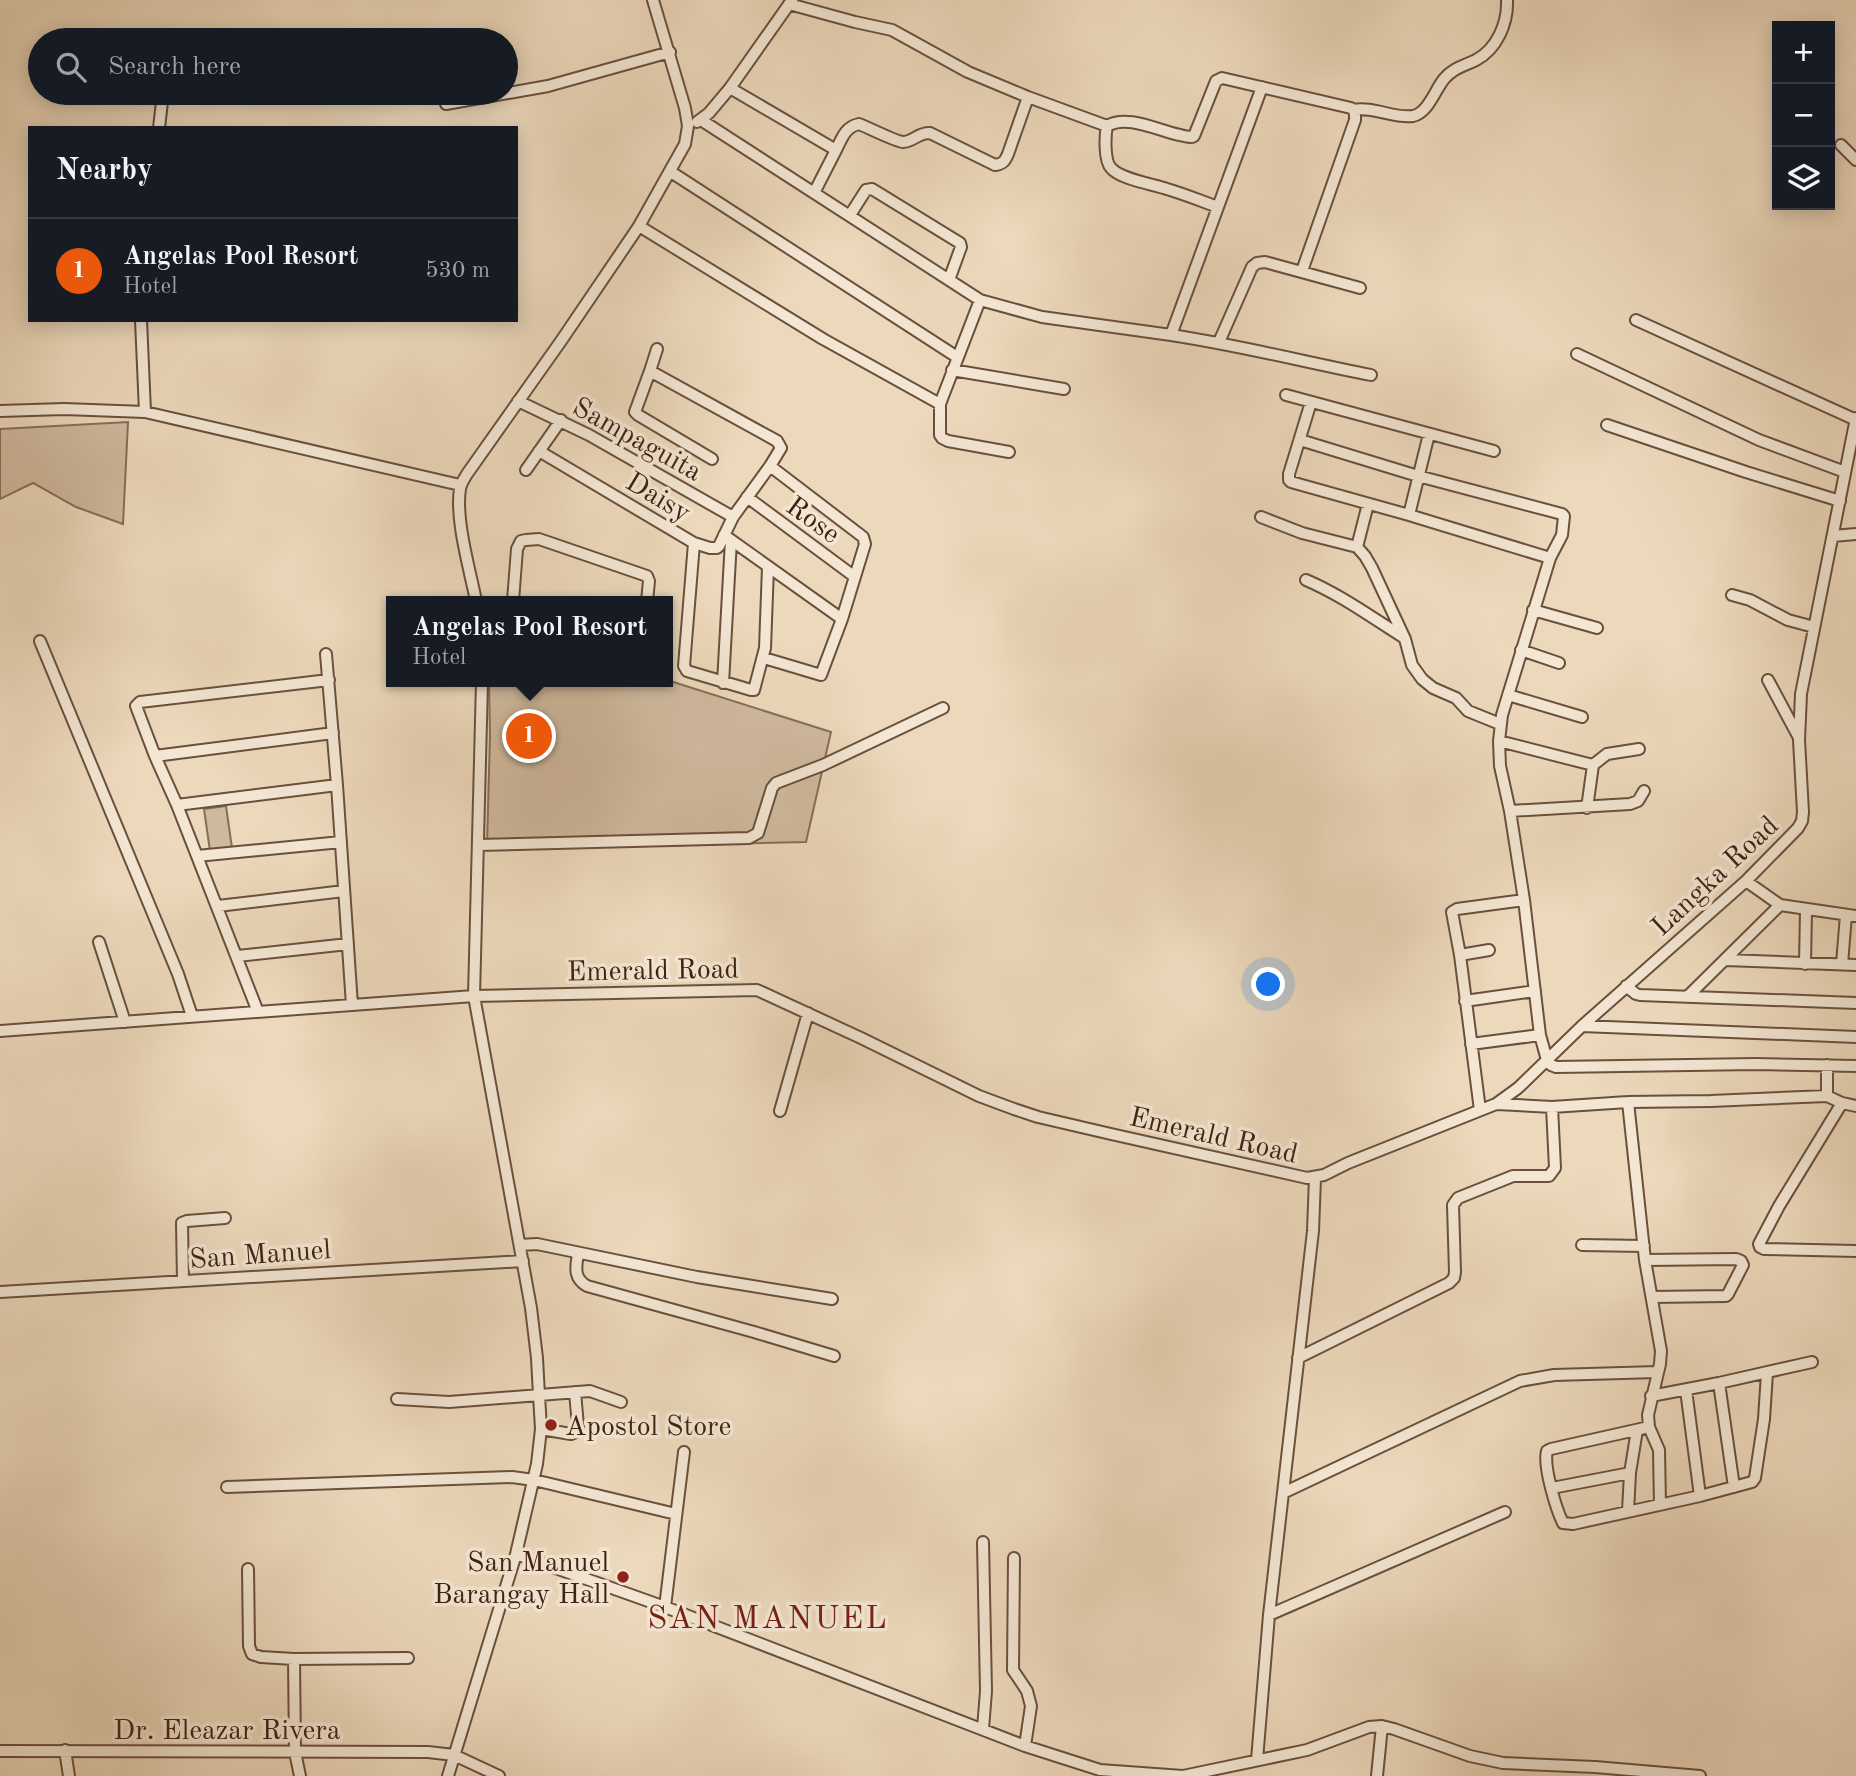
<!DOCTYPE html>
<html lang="en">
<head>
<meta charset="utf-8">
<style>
	:root { --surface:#171b24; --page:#242831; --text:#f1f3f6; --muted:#9ea1a6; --line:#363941; --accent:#ea580c }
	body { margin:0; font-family:"Old Standard TT",serif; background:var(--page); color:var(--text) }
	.controls { position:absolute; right:21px; top:21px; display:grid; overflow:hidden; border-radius:0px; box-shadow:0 4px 18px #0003 }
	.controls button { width:63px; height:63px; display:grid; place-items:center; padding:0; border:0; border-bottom:2px solid var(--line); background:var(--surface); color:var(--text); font:35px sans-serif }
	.you { position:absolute; left:1269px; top:985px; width:24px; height:24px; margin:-18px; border:5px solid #fff; border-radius:50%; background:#1a73e8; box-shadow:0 0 0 10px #1a73e833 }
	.badge { display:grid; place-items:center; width:46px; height:46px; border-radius:50%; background:var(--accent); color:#fff; font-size:23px; font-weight:700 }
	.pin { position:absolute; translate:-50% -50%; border:4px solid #fff; box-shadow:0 2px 7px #0006 }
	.popup { position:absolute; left:386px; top:596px; width:287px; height:91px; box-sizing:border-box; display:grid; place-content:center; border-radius:0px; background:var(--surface); filter:drop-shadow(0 2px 5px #0005); font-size:23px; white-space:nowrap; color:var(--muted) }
	.popup b { font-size:26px; color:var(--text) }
	.popup::after { content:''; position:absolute; left:50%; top:100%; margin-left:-14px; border:14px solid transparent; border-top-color:var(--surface) }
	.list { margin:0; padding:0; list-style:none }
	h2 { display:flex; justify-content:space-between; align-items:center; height:91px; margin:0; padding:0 28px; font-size:30px }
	h2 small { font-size:23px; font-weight:400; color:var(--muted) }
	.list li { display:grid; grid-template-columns:46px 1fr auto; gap:21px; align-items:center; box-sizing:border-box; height:105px; padding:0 28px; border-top:2px solid var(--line) }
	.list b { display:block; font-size:26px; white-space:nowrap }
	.list p { margin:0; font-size:23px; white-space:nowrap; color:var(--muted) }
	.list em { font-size:23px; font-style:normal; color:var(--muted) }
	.icon { flex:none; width:38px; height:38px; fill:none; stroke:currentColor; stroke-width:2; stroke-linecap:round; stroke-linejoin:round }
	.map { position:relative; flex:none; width:1856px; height:1776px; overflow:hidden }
	.search { position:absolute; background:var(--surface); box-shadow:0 4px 18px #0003; left:28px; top:28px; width:490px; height:77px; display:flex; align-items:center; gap:18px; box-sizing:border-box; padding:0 24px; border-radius:38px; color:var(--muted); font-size:26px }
	.panel { position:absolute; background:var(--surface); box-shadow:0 4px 18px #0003; left:28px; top:126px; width:490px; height:196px; border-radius:0px }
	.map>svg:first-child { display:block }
	.green { fill:#cfb99e; stroke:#876e58; stroke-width:2 }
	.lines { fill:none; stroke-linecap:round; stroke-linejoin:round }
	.minor-casing { stroke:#6a503c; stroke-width:14 }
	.minor { stroke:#f3e6d3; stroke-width:10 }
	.poi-dot { fill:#8f2418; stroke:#f3e6d3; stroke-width:2.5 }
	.labels { text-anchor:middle; stroke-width:7; stroke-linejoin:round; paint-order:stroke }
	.street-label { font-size:28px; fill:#3f2212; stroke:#f3e6d3 }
	.poi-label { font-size:28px; fill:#3f2212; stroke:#f3e6d3; text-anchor:start }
	.quarter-label { font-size:32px; letter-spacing:2px; fill:#7a1f14; stroke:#f3e6d3 }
</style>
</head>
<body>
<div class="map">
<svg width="1856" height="1776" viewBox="0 0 1856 1776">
	<rect width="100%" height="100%" fill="#ecd8bb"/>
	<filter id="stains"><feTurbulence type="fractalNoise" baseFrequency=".00286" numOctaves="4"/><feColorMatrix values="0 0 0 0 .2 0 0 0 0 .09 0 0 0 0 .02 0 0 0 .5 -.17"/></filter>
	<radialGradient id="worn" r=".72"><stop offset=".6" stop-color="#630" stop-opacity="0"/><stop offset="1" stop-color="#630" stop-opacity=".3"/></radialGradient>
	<!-- green -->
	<path class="green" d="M128,422L123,524L76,507L33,483L0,499V429Z
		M667,680L831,732L806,842L647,846L487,845L490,736L489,682H667Z
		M226,806L232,848L210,851L204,809Z"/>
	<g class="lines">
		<defs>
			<path id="minor" d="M789,4L855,22L892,30L968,72L1028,97L1107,126C1130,112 1167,136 1192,137L1194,136L1216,81L1222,78L1351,108L1355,112V120L1302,271
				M730,88L836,150L814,193
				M446,104L548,86L670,52
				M1353,110C1373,106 1395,119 1413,116C1428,113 1435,90 1444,79C1453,68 1464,66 1476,60C1497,49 1508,23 1507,0
				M701,120L980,300L1042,317L1171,335L1262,87
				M697,122L709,113L730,88L792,0
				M1107,126C1105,135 1104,161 1111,168C1120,179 1152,184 1167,189C1184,194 1201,201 1218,207
				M159,128L163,93
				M1841,145L1856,160
				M836,150C842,138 845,127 859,124C867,127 897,142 903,142C913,142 919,132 930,133L995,165C1003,164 1005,161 1008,154L1028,97
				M671,172L957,357
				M850,215L866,190L872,189L960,243L961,247L949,280
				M639,226L823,339L940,404
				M980,300L940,404V435L942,438L948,441L1009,452
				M141,320L145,412
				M1636,320L1856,420
				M1171,335C1238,345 1305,362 1371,375
				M1219,342L1252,267L1257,263L1265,262L1360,288
				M657,349L650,371L777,441L781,448L770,466L733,517L719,546L717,548H710L694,543
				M1577,354L1759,440L1845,472
				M952,370L1064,389
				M650,371L635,412L638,415L712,459
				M1286,395L1494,451
				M518,401L589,435L733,517
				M1311,402L1289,474V480L1291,482L1409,515L1550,558
				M0,411L64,409L145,412L460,485
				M1607,425L1746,472L1840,501
				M1300,440L1418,476L1562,514L1564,516L1562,535L1550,558L1543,581L1502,715L1499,741L1500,766L1510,811L1524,900L1540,1035L1547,1060L1551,1065L1556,1067L1756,1064L1856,1066
				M539,451L694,543L684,666L687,671L751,690H754L765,648L768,567
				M526,470L561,420
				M747,497L855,577
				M1409,515L1429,434
				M1261,517L1302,533L1357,547L1365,556L1372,568L1405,639L1412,665L1422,679L1433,688L1456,698L1468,711L1500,724
				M724,535L842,619
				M1833,536L1856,534
				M1357,547L1368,504
				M1306,580C1341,595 1371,617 1403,637
				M1732,595L1750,600L1788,620L1814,627
				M476,601C470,570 455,520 460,489C461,483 464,479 467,474L561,341L639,226L685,144L688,126L685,108L653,0
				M513,601L517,549L521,541L526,540L539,539L647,576L649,581L647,601
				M1533,610L1597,628
				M40,641L178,974L192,1016
				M1521,650L1559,663
				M326,654L337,785L352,1005
				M764,658L821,675L842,619L865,544L863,537L770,466
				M1768,680L1798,736
				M723,683L731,540
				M1508,695L1582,717
				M1499,741L1593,765L1607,754L1639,749
				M155,756L333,733
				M177,805L337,785
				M1587,808L1593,765
				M1510,811L1630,804L1638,801L1644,791
				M478,845L749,838L758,833L772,788L776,783L823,765L943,708
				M197,856L341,842
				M1746,881L1780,905L1856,916
				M218,906L344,891
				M99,942L125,1022
				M1460,955L1489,950
				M238,956L348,944
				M1726,960L1856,965
				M1805,964L1806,910
				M1842,964L1846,915
				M1626,986L1636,994L1640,995L1856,1003
				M1687,997L1780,905
				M1465,1001L1535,991
				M258,1012L177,805L155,756L136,706L140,702L329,680
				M1582,1026L1856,1037
				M0,1031L474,996L757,990L861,1038L979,1096L1014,1109L1038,1117L1111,1134L1307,1178L1324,1175L1348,1163L1496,1104L1518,1088L1582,1026L1746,881L1798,828L1802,821L1803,812L1799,740L1801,694L1856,418
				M1471,1044L1540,1035
				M1827,1096V1065
				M1628,1102L1645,1260L1661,1351L1660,1364L1648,1415L1649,1427L1659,1450L1660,1505
				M1842,1103L1779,1206L1759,1244L1760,1247L1764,1249L1856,1251
				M1497,1104L1552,1107L1628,1102L1711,1101L1827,1096L1842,1103L1856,1106
				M1480,1110L1460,955L1452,912L1457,909L1524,900
				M780,1111L808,1013
				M520,1245L537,1244L697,1277L832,1299
				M1582,1245L1644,1246
				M578,1253C576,1267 573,1278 587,1286L754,1332L834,1356
				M1645,1260L1736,1259L1741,1261L1743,1265L1728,1294L1726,1296L1652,1297
				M183,1281L182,1223L187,1221L225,1218
				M0,1292L523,1261
				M1298,1358L1449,1283L1454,1278L1455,1272L1453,1205L1458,1198L1513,1176H1549L1555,1168L1552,1107
				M1719,1383L1734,1487
				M1686,1390L1700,1496
				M1651,1396L1719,1383L1812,1362
				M397,1399L449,1402L590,1391L621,1402
				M1649,1427L1551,1449L1547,1451C1543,1466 1556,1509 1563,1523L1573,1524L1700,1496L1752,1482L1755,1478L1764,1419L1767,1373
				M541,1429L571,1434L576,1432L578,1426L575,1392
				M227,1487L512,1477L534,1480L676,1514
				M1552,1488L1630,1473
				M1283,1493L1520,1381L1554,1375L1657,1372
				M1628,1511L1630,1473L1637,1430
				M516,1554L665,1607L1025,1746L1100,1770L1183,1776L1307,1750L1369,1727L1382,1726L1394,1729L1470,1756L1503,1763L1595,1767L1700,1776
				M1014,1558L1013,1670L1027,1691L1031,1706L1025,1746
				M248,1569L249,1646L252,1654L261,1657L294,1659L408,1658
				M665,1607L684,1452
				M1269,1615L1505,1512
				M294,1659L295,1752L300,1776
				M983,1729L986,1691L983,1542
				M65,1750L69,1776
				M0,1751L428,1752L454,1755L499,1776
				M1257,1760L1269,1615L1313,1231L1315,1178
				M448,1776L516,1554L537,1464L541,1429L539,1395L537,1358L531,1308L474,996L482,682
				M1377,1776L1382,1726"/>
		</defs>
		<!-- minor casing -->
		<use href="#minor" class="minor-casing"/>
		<!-- minor -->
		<use href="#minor" class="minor"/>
	</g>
	<!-- markers -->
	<g class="poi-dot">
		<circle cx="551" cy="1425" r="7"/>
		<circle cx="623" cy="1577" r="7"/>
	</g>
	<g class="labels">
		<!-- street labels -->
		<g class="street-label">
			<text transform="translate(638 438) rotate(29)" y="10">Sampaguita</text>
			<text transform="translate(659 496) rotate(31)" y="10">Daisy</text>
			<text transform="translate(814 519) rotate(36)" y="10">Rose</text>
			<text transform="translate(1714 875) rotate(-43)" y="10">Langka Road</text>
			<text transform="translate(653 969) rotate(-1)" y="10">Emerald Road</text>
			<text transform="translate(1214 1134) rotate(13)" y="10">Emerald Road</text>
			<text transform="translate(260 1253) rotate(-4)" y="10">San Manuel</text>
			<text x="227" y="1739">Dr. Eleazar Rivera</text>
		</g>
		<!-- poi labels -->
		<g class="poi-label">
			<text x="565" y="1435">Apostol Store</text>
			<text x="609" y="1571" text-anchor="end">San Manuel<tspan x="609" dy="32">Barangay Hall</tspan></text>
		</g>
		<!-- quarter labels -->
		<g class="quarter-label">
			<text x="768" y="1628">SAN MANUEL</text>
		</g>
	</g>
	<rect width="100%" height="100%" filter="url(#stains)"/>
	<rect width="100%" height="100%" fill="url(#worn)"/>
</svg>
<div class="controls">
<button>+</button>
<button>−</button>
<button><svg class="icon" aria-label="layers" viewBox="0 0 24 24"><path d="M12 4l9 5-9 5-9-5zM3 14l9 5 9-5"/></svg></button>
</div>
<div class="you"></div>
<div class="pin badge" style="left:529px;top:736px">1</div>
<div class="popup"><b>Angelas Pool Resort</b>Hotel</div>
<div class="search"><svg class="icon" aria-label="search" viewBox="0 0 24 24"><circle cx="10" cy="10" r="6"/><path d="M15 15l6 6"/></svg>Search here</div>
<section class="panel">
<h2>Nearby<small></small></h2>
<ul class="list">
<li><span class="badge">1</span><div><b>Angelas Pool Resort</b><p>Hotel</p></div><em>530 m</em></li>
</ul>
</section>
</div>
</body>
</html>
